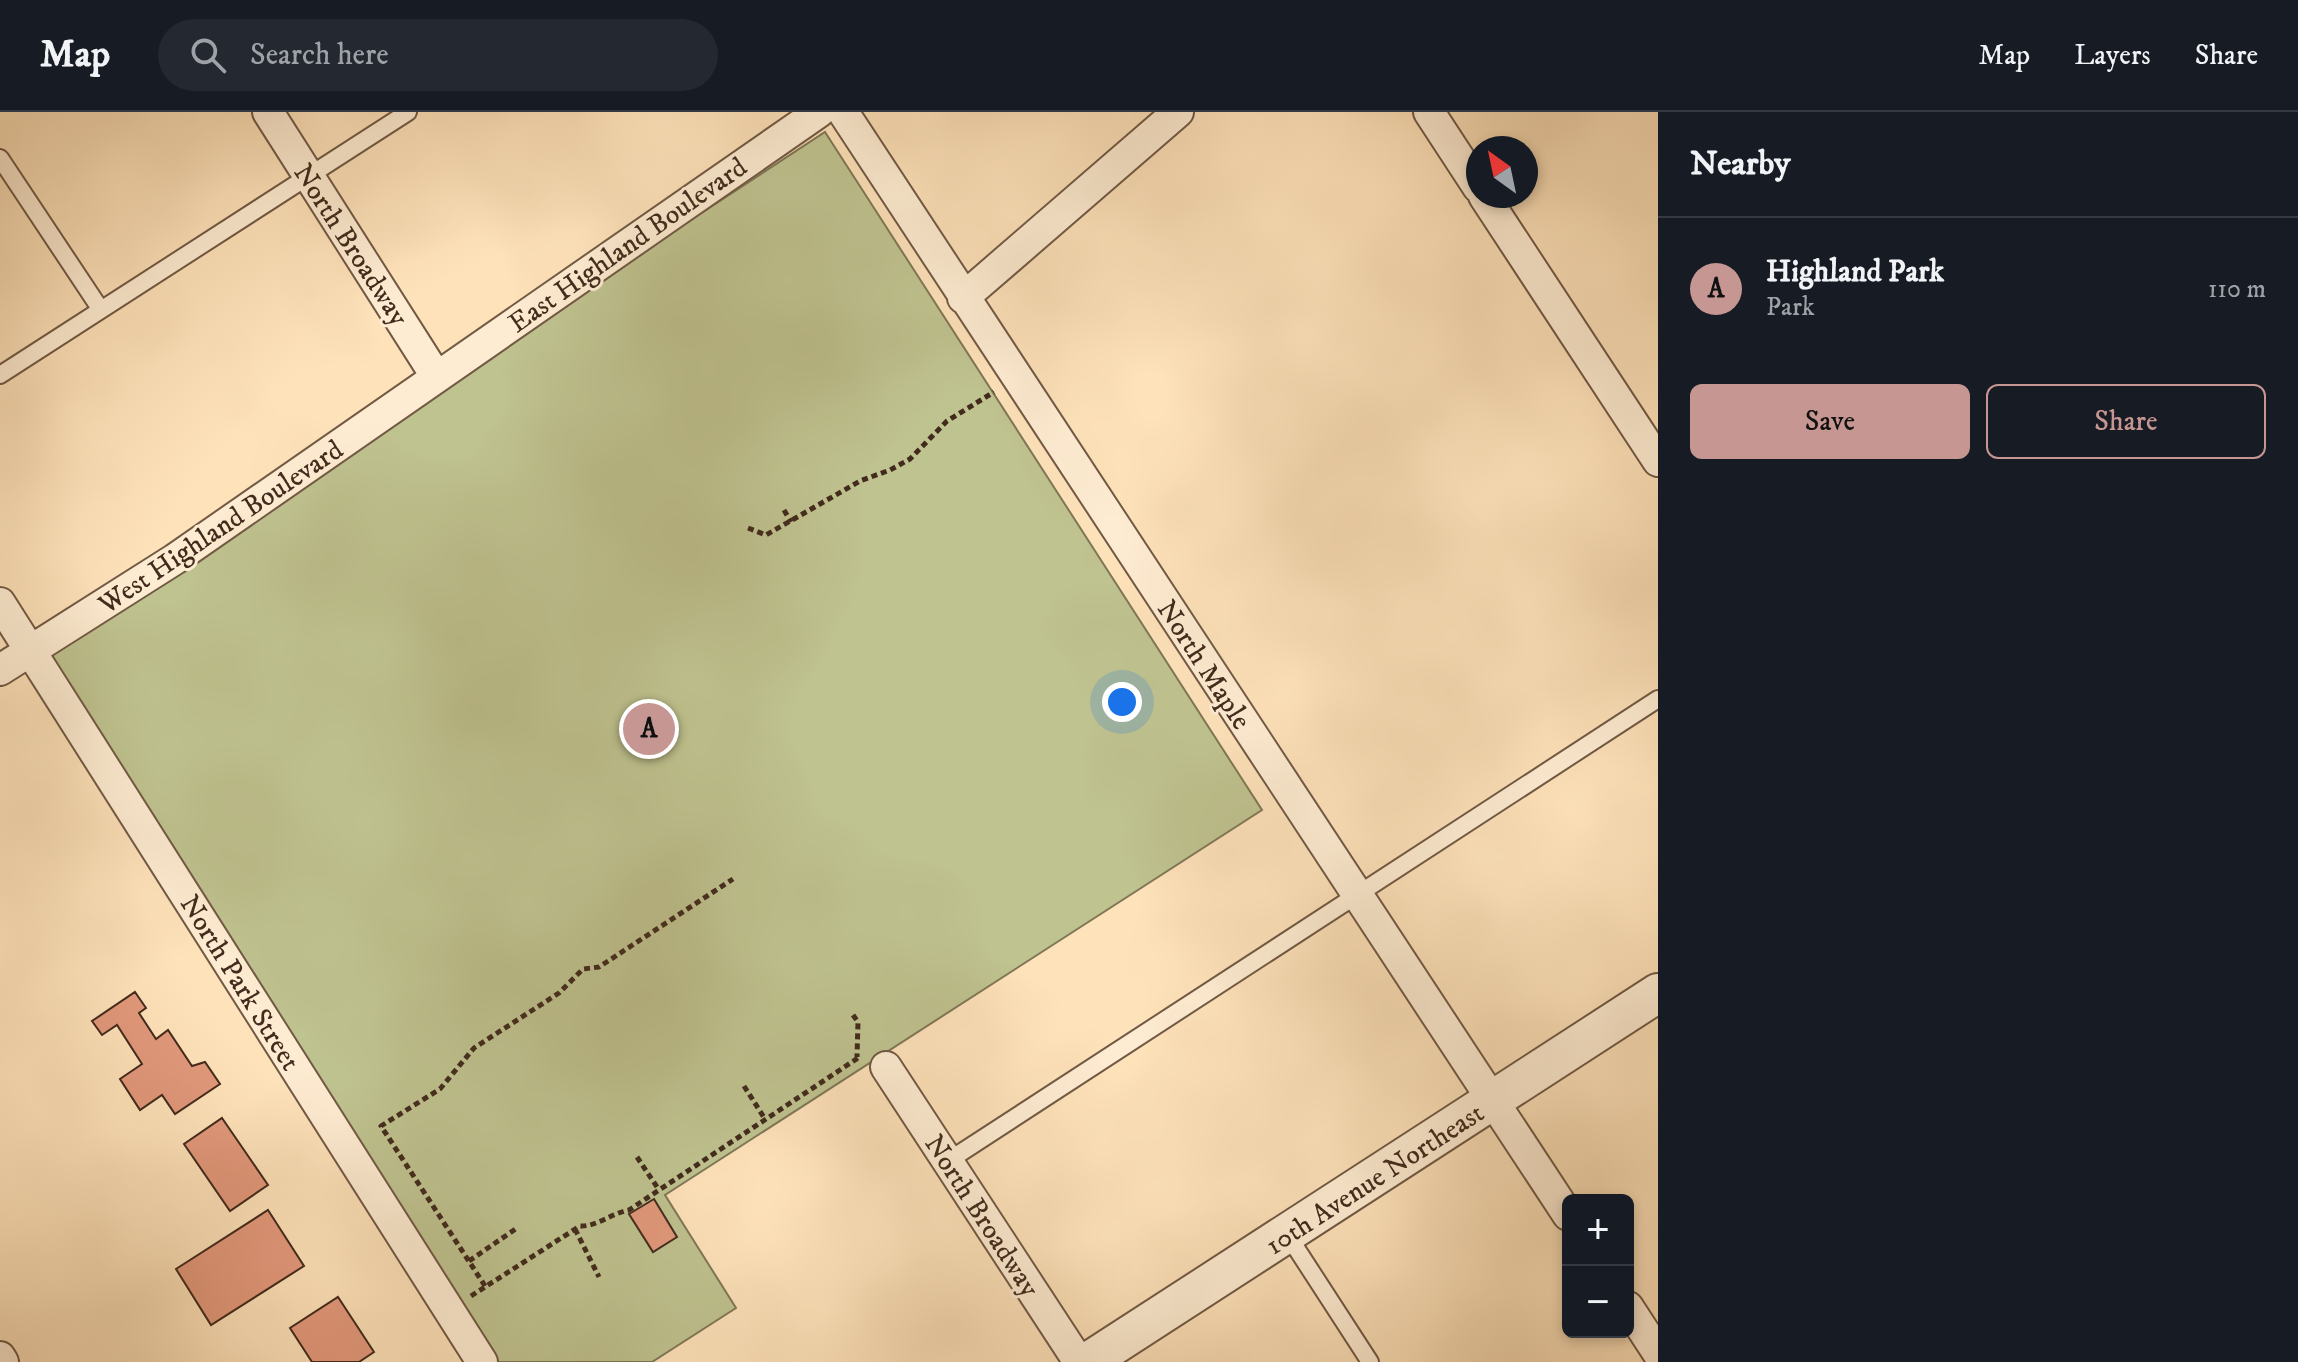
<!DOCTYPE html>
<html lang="en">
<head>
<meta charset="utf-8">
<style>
	:root { --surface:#171b24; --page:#242831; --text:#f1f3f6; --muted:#9ea1a6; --line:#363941; --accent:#c59692 }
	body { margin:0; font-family:"IM FELL DW Pica",serif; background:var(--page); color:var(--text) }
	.controls { position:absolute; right:24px; bottom:24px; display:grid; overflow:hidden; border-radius:12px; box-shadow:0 4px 12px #0003 }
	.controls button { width:72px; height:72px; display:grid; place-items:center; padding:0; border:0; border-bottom:2px solid var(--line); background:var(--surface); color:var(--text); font:40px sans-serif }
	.compass { position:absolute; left:1466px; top:24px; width:72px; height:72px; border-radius:50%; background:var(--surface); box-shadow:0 4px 12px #0003; rotate:327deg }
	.you { position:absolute; left:1122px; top:590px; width:28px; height:28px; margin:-20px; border:6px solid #fff; border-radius:50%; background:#1a73e8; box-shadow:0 0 0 12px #1a73e833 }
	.badge { display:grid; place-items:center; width:52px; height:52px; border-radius:50%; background:var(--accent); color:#111; font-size:26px; font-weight:700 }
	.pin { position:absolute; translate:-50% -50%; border:4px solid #fff; box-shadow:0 2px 8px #0006 }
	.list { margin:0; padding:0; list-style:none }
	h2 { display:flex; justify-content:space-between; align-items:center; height:104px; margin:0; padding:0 32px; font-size:34px }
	h2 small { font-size:26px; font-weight:400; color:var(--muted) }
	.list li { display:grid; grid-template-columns:52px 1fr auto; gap:24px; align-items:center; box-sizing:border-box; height:144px; padding:0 32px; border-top:2px solid var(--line) }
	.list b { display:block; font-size:30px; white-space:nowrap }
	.list p { margin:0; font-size:26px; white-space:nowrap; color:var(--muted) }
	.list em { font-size:26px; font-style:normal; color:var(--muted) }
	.actions { display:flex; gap:16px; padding:24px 32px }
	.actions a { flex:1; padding:18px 0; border:2px solid var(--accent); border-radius:12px; text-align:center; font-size:28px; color:var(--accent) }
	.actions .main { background:var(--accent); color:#111 }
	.icon { flex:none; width:44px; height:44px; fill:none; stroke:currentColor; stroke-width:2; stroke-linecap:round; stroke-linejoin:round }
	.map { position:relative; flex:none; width:1658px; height:1250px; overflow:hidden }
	header { display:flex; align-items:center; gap:48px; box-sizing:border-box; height:112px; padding:0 40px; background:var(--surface); border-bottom:2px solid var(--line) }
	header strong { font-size:38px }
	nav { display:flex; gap:44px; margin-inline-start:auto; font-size:28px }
	.search { width:560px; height:72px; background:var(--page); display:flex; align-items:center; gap:20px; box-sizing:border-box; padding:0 28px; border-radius:44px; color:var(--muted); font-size:30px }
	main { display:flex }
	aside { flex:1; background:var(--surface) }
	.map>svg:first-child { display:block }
	.green { fill:#bfc390; stroke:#807756; stroke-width:2 }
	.building { fill:#e2997c; stroke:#422b1d; stroke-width:2 }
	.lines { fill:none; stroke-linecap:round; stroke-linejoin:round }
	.service-casing { stroke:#715944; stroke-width:20 }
	.minor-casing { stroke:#715944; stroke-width:34 }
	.tertiary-casing { stroke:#715944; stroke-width:42 }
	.path { stroke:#422b1d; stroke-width:5; stroke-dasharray:6 4; stroke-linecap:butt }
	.service { stroke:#feecd2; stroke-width:16 }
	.minor { stroke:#feecd2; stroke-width:30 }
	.tertiary { stroke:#feecd2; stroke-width:38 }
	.labels { text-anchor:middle; stroke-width:6; stroke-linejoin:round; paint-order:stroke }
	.street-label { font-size:28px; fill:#422b1d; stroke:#feecd2 }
</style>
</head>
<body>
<header>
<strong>Map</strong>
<div class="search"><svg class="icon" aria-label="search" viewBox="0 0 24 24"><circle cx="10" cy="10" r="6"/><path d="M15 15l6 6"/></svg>Search here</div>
<nav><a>Map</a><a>Layers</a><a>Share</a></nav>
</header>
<main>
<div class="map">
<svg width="1658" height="1250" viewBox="0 0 1658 1250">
	<rect width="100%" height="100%" fill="#fee2ba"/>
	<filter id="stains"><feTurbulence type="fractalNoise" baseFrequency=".0025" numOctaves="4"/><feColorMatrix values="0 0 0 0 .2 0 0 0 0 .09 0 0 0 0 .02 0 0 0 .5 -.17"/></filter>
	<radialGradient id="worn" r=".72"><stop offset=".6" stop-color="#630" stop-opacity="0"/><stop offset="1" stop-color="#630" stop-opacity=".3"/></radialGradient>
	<!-- green -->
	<path class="green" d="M825,20L1262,698L665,1083L736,1196L652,1250H497L37,536Z"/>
	<!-- building -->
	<path class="building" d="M135,880L146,896L139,901L156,927L168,918L192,954L205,950L220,972L175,1002L162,983L140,998L120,967L142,952L117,913L102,923L92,909Z
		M222,1006L268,1073L230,1099L184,1032Z
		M654,1087L677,1125L653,1140L629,1102Z
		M268,1098L304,1154L211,1213L176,1157Z
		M338,1185L374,1240L359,1250H312L290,1216Z"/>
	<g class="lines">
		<defs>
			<path id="service" d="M0,46L101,198
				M0,263L408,0
				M948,1049L1658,587
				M1287,1122L1370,1250"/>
			<path id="minor" d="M268,0L436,264
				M843,0L1568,1103
				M1429,0L1478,75
				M1484,84L1658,349
				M963,186L1178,0
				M0,491L482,1250
				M0,558L175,447L819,0
				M886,955L1079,1250
				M1628,1195L1658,1241
				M0,1245L3,1250"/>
			<path id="tertiary" d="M1088,1250L1658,881"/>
		</defs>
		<!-- service casing -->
		<use href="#service" class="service-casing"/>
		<!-- minor casing -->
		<use href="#minor" class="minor-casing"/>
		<!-- tertiary casing -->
		<use href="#tertiary" class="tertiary-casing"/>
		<!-- path -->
		<path class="path" d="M784,398L791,410
			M748,416L766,423L860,369L890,358L910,347L947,309L994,280
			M853,903L858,910L857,945
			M744,974L765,1007
			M637,1045L659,1078
			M575,1117L599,1165
			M469,1149L517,1116
			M485,1174L381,1014L440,977L474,936L559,881L583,857L599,855L733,767
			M471,1184L580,1114C596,1115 612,1101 629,1098L858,946"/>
		<!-- service -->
		<use href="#service" class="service"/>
		<!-- minor -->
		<use href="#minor" class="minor"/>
		<!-- tertiary -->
		<use href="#tertiary" class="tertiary"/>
	</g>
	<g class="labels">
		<!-- street labels -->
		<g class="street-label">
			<text transform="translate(352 132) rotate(57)" y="10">North Broadway</text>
			<text transform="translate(627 132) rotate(-35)" y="10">East Highland Boulevard</text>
			<text transform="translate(220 414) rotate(-34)" y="10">West Highland Boulevard</text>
			<text transform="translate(1205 552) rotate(57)" y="10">North Maple</text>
			<text transform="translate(241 870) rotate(58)" y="10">North Park Street</text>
			<text transform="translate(1374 1066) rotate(-33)" y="10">10th Avenue Northeast</text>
			<text transform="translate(983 1103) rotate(57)" y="10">North Broadway</text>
		</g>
	</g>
	<rect width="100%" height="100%" filter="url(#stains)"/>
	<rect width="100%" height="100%" fill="url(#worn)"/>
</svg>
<div class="controls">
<button>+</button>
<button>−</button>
</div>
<svg class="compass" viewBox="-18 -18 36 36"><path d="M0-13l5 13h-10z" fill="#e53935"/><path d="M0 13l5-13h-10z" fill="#9ea1a6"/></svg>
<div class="you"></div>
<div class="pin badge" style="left:649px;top:617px">A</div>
</div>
<aside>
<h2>Nearby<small></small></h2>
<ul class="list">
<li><span class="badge">A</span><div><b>Highland Park</b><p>Park</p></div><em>110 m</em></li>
</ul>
<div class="actions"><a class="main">Save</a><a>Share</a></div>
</aside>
</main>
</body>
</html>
